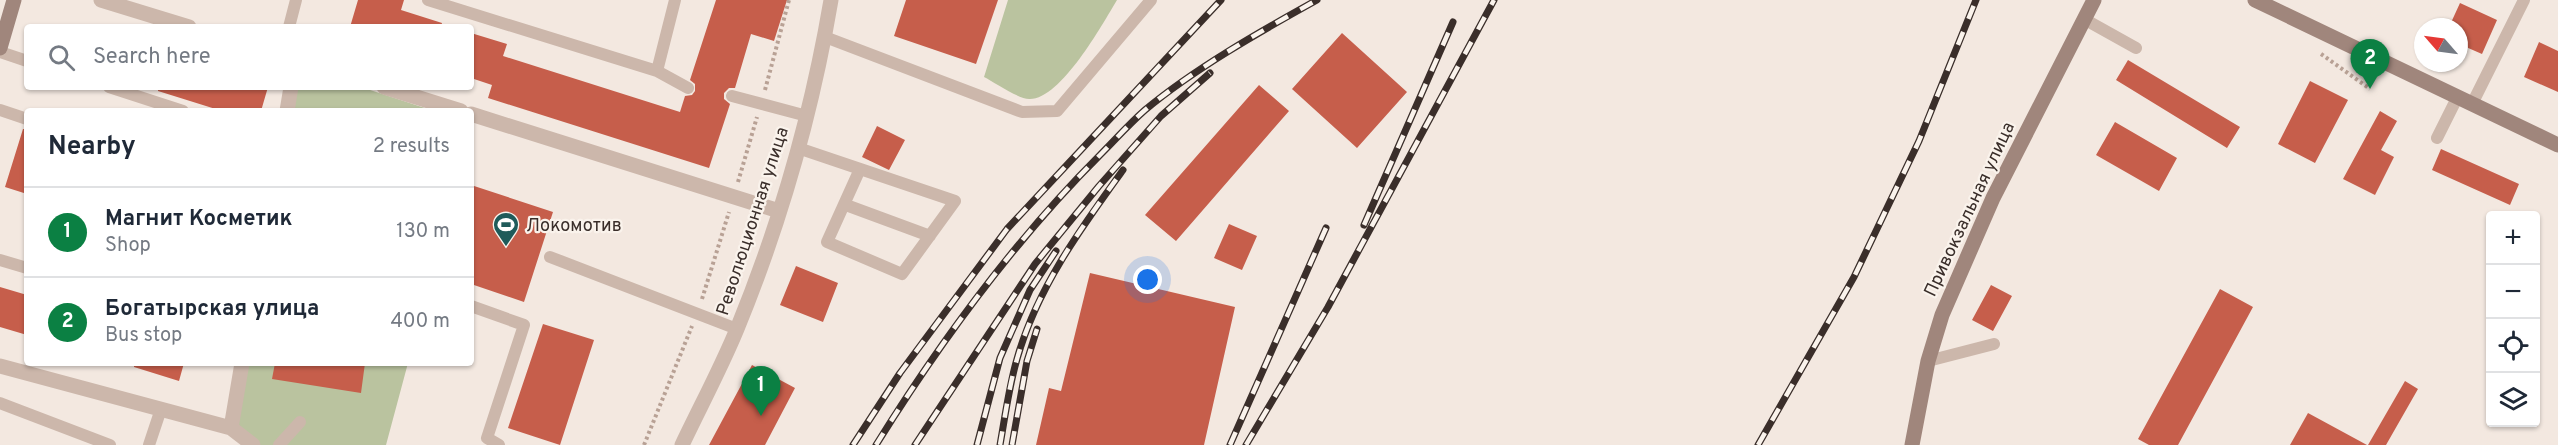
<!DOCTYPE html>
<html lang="en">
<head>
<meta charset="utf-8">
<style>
	:root { --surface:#fff; --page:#f6f6f7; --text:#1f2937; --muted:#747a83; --line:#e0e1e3; --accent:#0b8043 }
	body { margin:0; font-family:Overpass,sans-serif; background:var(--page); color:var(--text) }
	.controls { position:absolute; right:18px; bottom:18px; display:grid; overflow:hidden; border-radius:6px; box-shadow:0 2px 4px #0004 }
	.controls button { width:54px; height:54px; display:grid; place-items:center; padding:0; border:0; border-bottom:2px solid var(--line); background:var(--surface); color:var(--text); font:30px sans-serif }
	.compass { position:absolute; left:2414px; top:18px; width:54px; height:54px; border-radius:50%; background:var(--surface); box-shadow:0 2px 4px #0004; rotate:298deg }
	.you { position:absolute; left:1148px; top:280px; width:21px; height:21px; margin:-15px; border:4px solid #fff; border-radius:50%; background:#1a73e8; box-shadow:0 0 0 9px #1a73e833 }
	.badge { display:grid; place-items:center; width:39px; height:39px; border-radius:50%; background:var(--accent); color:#fff; font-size:20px; font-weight:700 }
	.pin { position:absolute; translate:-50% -50px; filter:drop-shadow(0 2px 3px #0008) }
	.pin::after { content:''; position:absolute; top:32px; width:21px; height:18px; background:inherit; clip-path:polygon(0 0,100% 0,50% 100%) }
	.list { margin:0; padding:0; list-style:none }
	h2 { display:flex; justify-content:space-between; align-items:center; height:78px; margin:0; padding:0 24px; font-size:26px }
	h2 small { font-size:20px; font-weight:400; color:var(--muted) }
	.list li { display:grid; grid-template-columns:39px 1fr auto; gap:18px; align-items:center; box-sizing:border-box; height:90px; padding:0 24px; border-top:2px solid var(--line) }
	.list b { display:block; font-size:22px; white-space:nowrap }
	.list p { margin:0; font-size:20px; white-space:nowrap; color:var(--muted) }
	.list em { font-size:20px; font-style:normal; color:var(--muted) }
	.icon { flex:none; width:33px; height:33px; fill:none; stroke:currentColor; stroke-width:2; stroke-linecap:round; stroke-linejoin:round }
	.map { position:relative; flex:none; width:2558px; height:445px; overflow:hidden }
	.search { position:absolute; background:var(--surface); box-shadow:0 2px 4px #0004; left:24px; top:24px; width:450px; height:66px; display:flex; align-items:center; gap:15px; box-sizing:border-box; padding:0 21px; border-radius:6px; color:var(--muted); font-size:22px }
	.panel { position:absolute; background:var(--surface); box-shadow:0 2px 4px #0004; left:24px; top:108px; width:450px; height:258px; border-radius:6px }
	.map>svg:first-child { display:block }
	.green { fill:#bac39f }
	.building { fill:#c65e4b }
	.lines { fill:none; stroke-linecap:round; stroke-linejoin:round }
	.path { stroke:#b8a195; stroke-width:4; stroke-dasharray:3 3; stroke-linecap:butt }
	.service { stroke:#ccb7ab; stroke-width:12 }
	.minor { stroke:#ccb7ab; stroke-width:15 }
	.secondary { stroke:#a0867c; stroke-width:15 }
	.rail-casing { stroke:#3a2e2a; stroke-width:7 }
	.rail { stroke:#faf3ec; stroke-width:4.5; stroke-dasharray:14; stroke-linecap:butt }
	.labels { text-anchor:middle; stroke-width:4.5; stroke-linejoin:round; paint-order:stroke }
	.street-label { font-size:18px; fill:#3a2e2a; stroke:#faf3ec }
	.poi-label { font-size:18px; fill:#3a2e2a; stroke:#faf3ec; text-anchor:start }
</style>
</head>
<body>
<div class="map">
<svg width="2558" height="445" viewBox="0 0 2558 445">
	<rect width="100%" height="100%" fill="#f3e8e0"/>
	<!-- green -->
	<path class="green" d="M1008,0H1117C1102,25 1061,99 1030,99C1020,100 994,82 984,77Z
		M291,87H361L434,111H287Z
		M242,363H408L386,445H253L231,428Z"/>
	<!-- building -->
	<path class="building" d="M358,0H404L401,10L442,23L441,27H350Z
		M716,0H787L774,41L751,34L735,88H729L724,93V99L730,104L709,168L488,98L492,85L471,78V33L507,44L503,56L680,112L685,96L692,95L695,91V84L690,80Z
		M906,0H998L976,64L894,36Z
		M2460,3L2497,20L2482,54L2459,44V27H2449Z
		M1342,33L1407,92L1357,148L1292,89Z
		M2539,42L2558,51V92L2524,77Z
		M2128,60L2240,127L2227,148L2116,80Z
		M2310,81L2348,100L2315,163L2278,144Z
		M1259,85L1289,111L1176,241L1145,215Z
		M158,87H268L261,111H222L158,91Z
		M2380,111L2397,121L2381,150L2394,157L2375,195L2343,179Z
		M2115,122L2177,158L2159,191L2096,155Z
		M877,126L905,140L889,170L862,157Z
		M23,129H27V194L5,187Z
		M2441,149L2519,184L2510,205L2432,170Z
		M471,185L553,212L524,302L471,284Z
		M1229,224L1257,236L1242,270L1214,258Z
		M796,266L838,283L823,322L780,305Z
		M1090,273L1235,307L1204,445H1036L1049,388L1061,391Z
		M1991,285L2012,296L1993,331L1972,320Z
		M0,287L27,295V335L0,327Z
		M2220,289L2253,307L2178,445H2149L2138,439Z
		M543,324L594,340L560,445L508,428Z
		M134,363H184L179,381L134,367Z
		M275,363H365L361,393L272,379Z
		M752,365L795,388L765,445H709Z
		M2405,381L2418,389L2386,445H2368Z
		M2308,413L2367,445H2290Z"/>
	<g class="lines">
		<!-- path -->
		<path class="path" d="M2321,54L2370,89
			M765,90L789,0
			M738,182L757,117
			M702,299L729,212
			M644,445L692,326"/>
		<!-- service -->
		<path class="service" d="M428,0L657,71L675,0
			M2084,19L2136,48
			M289,27L296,0
			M825,37L1022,112L1057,111L1151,0
			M0,52L27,61
			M657,71L688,88
			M109,87L183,111
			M732,96L807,116
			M2472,104L2524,0
			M0,110L27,119
			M2437,138L2457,98
			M798,148L955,201L902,274L827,242L860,169
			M846,205L930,236
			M550,257L737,329
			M0,260L27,268
			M471,306L524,325L487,438L499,445
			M1928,361L1994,344
			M0,403L110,445
			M149,445L161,409
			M279,445L300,422"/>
		<!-- minor -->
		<path class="minor" d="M101,0L189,27
			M384,87L461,111
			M287,111L291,87
			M471,114L779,211
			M0,366L231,428L253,445
			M231,428L242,363
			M682,445C700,407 721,368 737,329C780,224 812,112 831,0"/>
		<!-- secondary -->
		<path class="secondary" d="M2255,0L2558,145
			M0,48L14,0
			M1912,445L1928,361L1942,315L1993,198L2094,0"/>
		<defs>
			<path id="rail" d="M1364,225L1453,22
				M853,445L900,373L1007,229L1221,0
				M876,445C940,342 1014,241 1100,155C1115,140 1129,124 1145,110C1194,69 1261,31 1317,0
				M915,445L1035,264L1099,186L1161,116L1210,73
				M977,445L1000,358L1030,290L1056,251
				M1000,445C1005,417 1009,386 1017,359C1037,288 1081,228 1123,170
				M1012,445L1027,361L1037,329
				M1230,445L1326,228
				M1246,445L1328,307L1494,0
				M1758,445L1854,277L1919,141L1976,0"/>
		</defs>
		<!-- rail casing -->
		<use href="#rail" class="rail-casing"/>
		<!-- rail -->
		<use href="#rail" class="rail"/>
	</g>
	<!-- icons -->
	<defs>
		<symbol id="stadium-pin" viewBox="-11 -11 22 30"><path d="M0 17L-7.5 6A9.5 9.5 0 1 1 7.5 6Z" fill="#1f5b5a" stroke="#faf3ec"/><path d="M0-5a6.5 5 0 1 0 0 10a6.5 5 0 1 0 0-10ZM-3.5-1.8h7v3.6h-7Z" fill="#fff"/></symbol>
	</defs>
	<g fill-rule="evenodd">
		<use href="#stadium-pin" x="491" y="210" width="30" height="40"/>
	</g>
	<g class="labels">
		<!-- street labels -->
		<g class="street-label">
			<text transform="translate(1969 209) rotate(-65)" y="6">Привокзальная улица</text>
			<text transform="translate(752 221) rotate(-72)" y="6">Революционная улица</text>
		</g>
		<!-- poi labels -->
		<g class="poi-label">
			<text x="526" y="231">Локомотив</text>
		</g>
	</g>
</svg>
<div class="controls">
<button>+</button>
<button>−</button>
<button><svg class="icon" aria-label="locate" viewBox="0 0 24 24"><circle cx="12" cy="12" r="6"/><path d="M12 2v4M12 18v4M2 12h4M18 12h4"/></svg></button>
<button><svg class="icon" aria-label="layers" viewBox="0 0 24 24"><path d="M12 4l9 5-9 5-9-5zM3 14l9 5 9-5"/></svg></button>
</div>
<svg class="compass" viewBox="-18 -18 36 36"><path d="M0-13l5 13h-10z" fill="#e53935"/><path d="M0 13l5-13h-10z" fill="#747a83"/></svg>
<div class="you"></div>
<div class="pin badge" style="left:761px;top:416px">1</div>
<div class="pin badge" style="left:2370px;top:89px">2</div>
<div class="search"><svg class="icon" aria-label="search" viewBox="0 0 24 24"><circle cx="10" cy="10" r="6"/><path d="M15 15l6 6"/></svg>Search here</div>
<section class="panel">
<h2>Nearby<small>2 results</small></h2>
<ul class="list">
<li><span class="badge">1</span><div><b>Магнит Косметик</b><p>Shop</p></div><em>130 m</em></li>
<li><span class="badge">2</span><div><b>Богатырская улица</b><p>Bus stop</p></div><em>400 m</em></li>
</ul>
</section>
</div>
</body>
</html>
